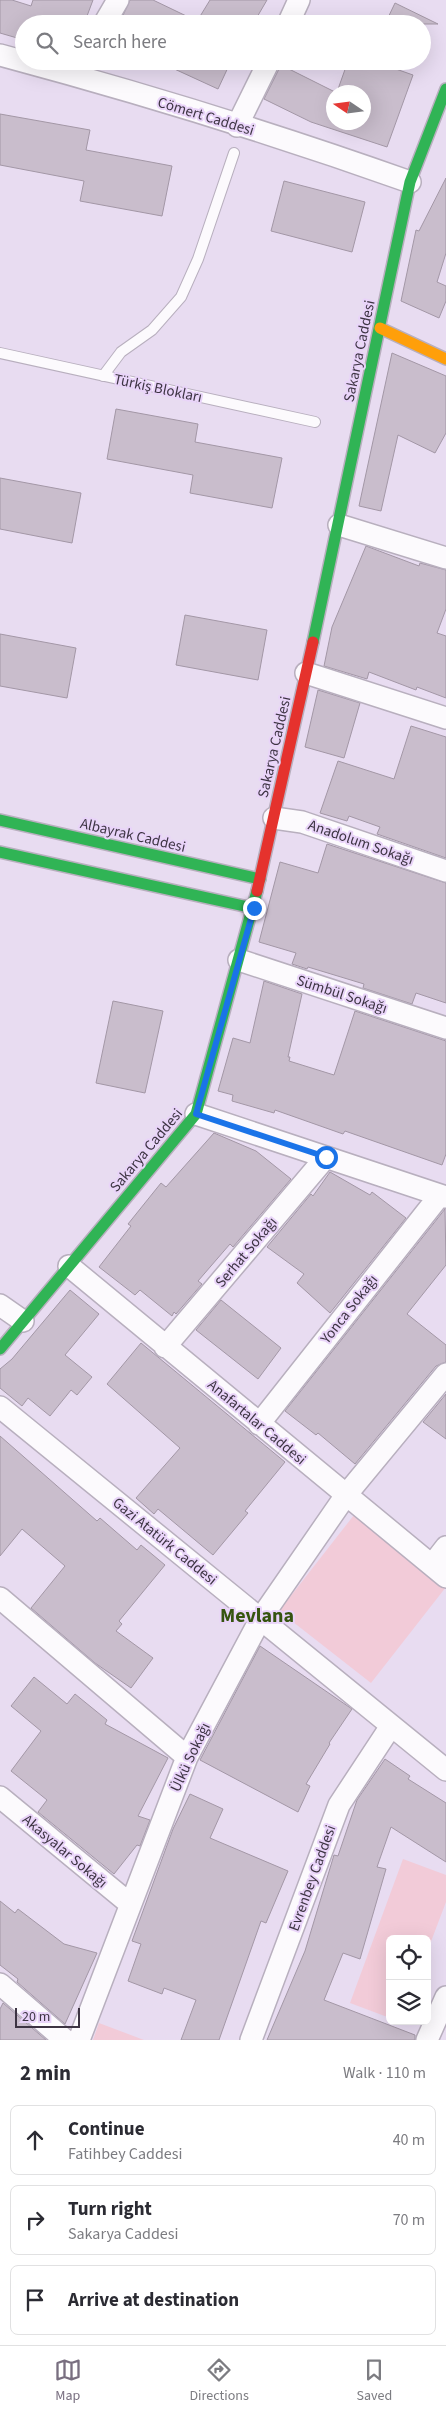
<!DOCTYPE html>
<html lang="en">
<head>
<meta charset="utf-8">
<style>
	:root { --surface:#fff; --page:#f2f2f3; --text:#2b2b33; --muted:#7c7c81; --line:#e1e1e2; --accent:#796f80 }
	body { margin:0; font-family:"Source Sans 3",sans-serif; background:var(--page); color:var(--text) }
	.controls { position:absolute; right:15px; bottom:15px; display:grid; overflow:hidden; border-radius:8px; box-shadow:0 5px 20px #0002 }
	.controls button { width:45px; height:45px; display:grid; place-items:center; padding:0; border:0; border-bottom:1px solid var(--line); background:var(--surface); color:var(--text); font:25px sans-serif }
	.compass { position:absolute; left:326px; top:85px; width:45px; height:45px; border-radius:50%; background:var(--surface); box-shadow:0 5px 20px #0002; rotate:283deg }
	.scale { position:absolute; left:15px; bottom:12px; width:65px; box-sizing:border-box; padding-left:5px; border:2px solid #3d3443; border-top:0; font-size:14px; line-height:18px; white-space:nowrap; color:#3d3443; -webkit-text-stroke:4px #e9d4f9; paint-order:stroke }
	.stop { position:absolute; width:15px; height:15px; margin:-11px; border:4px solid #1a73e8; border-radius:50%; background:#fff }
	.stop.end { background:#1a73e8; border-color:#fff; box-shadow:0 1px 5px #0008 }
	.list { margin:0; padding:0; list-style:none }
	h2 { display:flex; justify-content:space-between; align-items:center; height:65px; margin:0; padding:0 20px; font-size:21px }
	h2 small { font-size:16px; font-weight:400; color:var(--muted) }
	.list li { display:grid; grid-template-columns:32px 1fr auto; gap:15px; align-items:center; box-sizing:border-box; height:70px; margin:0 10px 10px; padding:0 10px; border:1px solid var(--line); border-radius:8px }
	.list b { display:block; font-size:19px; white-space:nowrap }
	.list p { margin:0; font-size:16px; white-space:nowrap; color:var(--muted) }
	.list em { font-size:16px; font-style:normal; color:var(--muted) }
	.icon { flex:none; width:28px; height:28px; fill:none; stroke:currentColor; stroke-width:2; stroke-linecap:round; stroke-linejoin:round }
	.map { position:relative; flex:none; width:446px; height:2040px; overflow:hidden }
	.search { position:absolute; background:var(--surface); box-shadow:0 5px 20px #0002; left:15px; right:15px; top:15px; height:55px; display:flex; align-items:center; gap:12px; box-sizing:border-box; padding:0 18px; border-radius:28px; color:var(--muted); font-size:19px }
	.sheet { height:305px; background:var(--surface) }
	nav { display:flex; justify-content:space-around; align-items:center; box-sizing:border-box; height:70px; border-top:1px solid var(--line); background:var(--surface); font-size:14px; color:var(--muted) }
	nav a { display:grid; justify-items:center; gap:2px }
	nav .on { color:var(--accent) }
	.map>svg:first-child { display:block }
	.green { fill:#f2cbd8 }
	.building { fill:#c9bdcc; stroke:#a397a6 }
	.lines { fill:none; stroke-linecap:round; stroke-linejoin:round }
	.lane-casing { stroke:#b8afbe; stroke-width:12 }
	.street-casing { stroke:#b8afbe; stroke-width:24 }
	.fast-casing { stroke:#b8afbe; stroke-width:14 }
	.slow-casing { stroke:#b8afbe; stroke-width:14 }
	.jam-casing { stroke:#b8afbe; stroke-width:14 }
	.lane { stroke:#fcfafd; stroke-width:10 }
	.street { stroke:#fcfafd; stroke-width:21 }
	.fast { stroke:#30b455; stroke-width:11 }
	.slow { stroke:#ff9f0a; stroke-width:11 }
	.jam { stroke:#e5322d; stroke-width:11 }
	.route { stroke:#1a73e8; stroke-width:6 }
	.labels { text-anchor:middle; stroke-width:4; stroke-linejoin:round; paint-order:stroke }
	.street-label { font-size:15px; fill:#3d3443; stroke:#e9d4f9 }
	.district-label { font-size:20px; font-weight:bold; fill:#35540f; stroke:#e9d4f9 }
</style>
</head>
<body>
<div class="map">
<svg width="446" height="2040" viewBox="0 0 446 2040">
	<rect width="100%" height="100%" fill="#e8dcf1"/>
	<!-- green -->
	<path class="green" d="M354,1515L446,1587L371,1683L279,1611Z
		M403,1859L446,1875V1902L427,1952V1939H390V2018L350,2003Z
		M99,2023L144,2040H93Z"/>
	<!-- building -->
	<path class="building" d="M0,0H12L31,6L33,0H93L84,24H24V40L0,33Z
		M130,0H153L203,24H119Z
		M210,0H267L253,24H208L199,18Z
		M395,3L438,24H385Z
		M157,61H231L218,89Z
		M348,61H373L413,75L387,147L311,122L264,99L281,65L335,92L334,122H364V92H337Z
		M0,114L90,130L86,150L172,166L162,216L80,201L84,181L0,165Z
		M446,178V253L437,282L446,286V301L439,318L401,301L416,230L419,231Z
		M284,181L365,202L352,252L271,231Z
		M392,353L446,376V433L435,453L398,435L381,511L359,506Z
		M116,409L198,424L195,442L282,458L272,508L190,493L193,475L107,459Z
		M0,478L81,493L72,543L0,529Z
		M366,546L419,566L420,563L446,570V609L437,633L446,636V698L417,687L416,690L369,672L367,679L324,666L332,627Z
		M185,615L267,630L258,680L176,665Z
		M0,634L76,648L67,698L0,686Z
		M318,690L360,703L344,758L305,747Z
		M411,726L446,737V858L377,834L380,827L349,816L347,821L320,813L338,761L394,779Z
		M327,844L446,883V1003L416,993L412,1004L363,988L364,984L308,967L307,969L292,964L296,953L259,942L280,862L318,873Z
		M264,981L302,994L288,1057H290L289,1061L334,1075L355,1011L446,1041V1154L442,1165L345,1131L343,1134L275,1110L274,1113L232,1101L233,1095L218,1091L233,1038L250,1043Z
		M113,1001L163,1011L145,1093L96,1083Z
		M214,1133L256,1151L291,1179L233,1247L230,1244L198,1281L202,1284L176,1314L174,1312L172,1316L140,1290L135,1295L99,1267L131,1226L128,1224L161,1183L166,1187Z
		M330,1172L370,1195L372,1192L406,1218L330,1313L297,1283L304,1274L267,1247L311,1194L313,1196Z
		M445,1209L446,1265L407,1314L446,1345V1362L436,1366L355,1464L318,1433L316,1435L285,1411Z
		M70,1290L99,1314L65,1355L92,1377L77,1395L71,1390L50,1416L28,1398L22,1406L0,1388V1369L12,1359Z
		M221,1300L281,1348L258,1379L196,1330Z
		M141,1343L285,1462L245,1511L248,1513L213,1555L158,1509L154,1514L136,1498L180,1448L107,1384Z
		M446,1394V1439L423,1422Z
		M0,1436L97,1521L100,1518L137,1550L141,1545L165,1565L119,1621L122,1624L116,1631L153,1658L131,1688L95,1663L31,1608L65,1566L22,1529L0,1556Z
		M260,1646L352,1709L329,1743L330,1744L306,1784L310,1786L298,1812L200,1760Z
		M34,1677L67,1704L75,1694L107,1720L105,1724L168,1758L138,1816L150,1820L140,1846L137,1845L114,1874L38,1812L47,1800L11,1771L41,1731L11,1706Z
		M385,1759L410,1776L408,1779L446,1803V1862L391,1827L377,1867L386,1869L360,1959L343,1953L324,2000L415,2035V2040H267L305,1951L334,1855L338,1856L357,1800Z
		M190,1794L223,1809L210,1838L288,1871L266,1923L261,1921L219,2040H181L196,2000L164,1988L162,1994L128,1981L141,1944L132,1941L173,1829Z
		M0,1901L15,1913L18,1909L64,1944L97,1953L65,2024L17,1982L18,1979L0,1965Z
		M3,2003L46,2040H0V2009Z"/>
	<g class="lines">
		<defs>
			<path id="lane" d="M0,353L315,422
				M103,376L121,352L152,330L181,297L198,259L234,153"/>
			<path id="street" d="M104,24L118,0
				M288,24L299,0
				M0,55C138,92 275,134 410,182
				M237,126L269,61
				M339,525L446,558
				M306,673L446,718
				M274,818L302,822L446,871
				M239,960L446,1028
				M196,1114L446,1197
				M69,1266L446,1577
				M0,1305L23,1321
				M165,1347L326,1157
				M0,1407L446,1770
				M259,1424L440,1195
				M432,1565L446,1547
				M0,1598L187,1757
				M0,1797L130,1904
				M0,1984L65,2040
				M79,2040L187,1757L261,1618L346,1495L446,1374
				M251,2040L339,1805L391,1726
				M427,2040L446,1997"/>
			<path id="fast" d="M313,642L410,182L446,89
				M0,820L260,879
				M0,852L253,908
				M0,1349L196,1114L257,891"/>
			<path id="slow" d="M380,328L446,359"/>
			<path id="jam" d="M257,891L313,642"/>
		</defs>
		<!-- lane casing -->
		<use href="#lane" class="lane-casing"/>
		<!-- street casing -->
		<use href="#street" class="street-casing"/>
		<!-- fast casing -->
		<use href="#fast" class="fast-casing"/>
		<!-- slow casing -->
		<use href="#slow" class="slow-casing"/>
		<!-- jam casing -->
		<use href="#jam" class="jam-casing"/>
		<!-- lane -->
		<use href="#lane" class="lane"/>
		<!-- street -->
		<use href="#street" class="street"/>
		<!-- fast -->
		<use href="#fast" class="fast"/>
		<!-- slow -->
		<use href="#slow" class="slow"/>
		<!-- jam -->
		<use href="#jam" class="jam"/>
	</g>
	<g class="lines">
		<!-- route -->
		<path class="route" d="M254,908L196,1114L326,1157"/>
	</g>
	<g class="labels">
		<!-- street labels -->
		<g class="street-label">
			<text transform="translate(206 116) rotate(17)" y="5">Cömert Caddesi</text>
			<text transform="translate(359 351) rotate(-78)" y="5">Sakarya Caddesi</text>
			<text transform="translate(158 388) rotate(12)" y="5">Türkiş Blokları</text>
			<text transform="translate(274 747) rotate(-77)" y="5">Sakarya Caddesi</text>
			<text transform="translate(133 835) rotate(13)" y="5">Albayrak Caddesi</text>
			<text transform="translate(361 842) rotate(19)" y="5">Anadolum Sokağı</text>
			<text transform="translate(342 994) rotate(18)" y="5">Sümbül Sokağı</text>
			<text transform="translate(146 1150) rotate(-50)" y="5">Sakarya Caddesi</text>
			<text transform="translate(246 1252) rotate(-50)" y="5">Serhat Sokağı</text>
			<text transform="translate(349 1309) rotate(-52)" y="5">Yonca Sokağı</text>
			<text transform="translate(257 1422) rotate(40)" y="5">Anafartalar Caddesi</text>
			<text transform="translate(165 1541) rotate(39)" y="5">Gazi Atatürk Caddesi</text>
			<text transform="translate(190 1757) rotate(-65)" y="5">Ülkü Sokağı</text>
			<text transform="translate(65 1851) rotate(40)" y="5">Akasyalar Sokağı</text>
			<text transform="translate(312 1878) rotate(-70)" y="5">Evrenbey Caddesi</text>
		</g>
		<!-- district labels -->
		<g class="district-label">
			<text x="257" y="1622">Mevlana</text>
		</g>
	</g>
</svg>
<div class="controls">
<button><svg class="icon" aria-label="locate" viewBox="0 0 24 24"><circle cx="12" cy="12" r="6"/><path d="M12 2v4M12 18v4M2 12h4M18 12h4"/></svg></button>
<button><svg class="icon" aria-label="layers" viewBox="0 0 24 24"><path d="M12 4l9 5-9 5-9-5zM3 14l9 5 9-5"/></svg></button>
</div>
<svg class="compass" viewBox="-18 -18 36 36"><path d="M0-13l5 13h-10z" fill="#e53935"/><path d="M0 13l5-13h-10z" fill="#7c7c81"/></svg>
<div class="scale">20 m</div>
<div class="stop" style="left:326px;top:1157px"></div>
<div class="stop end" style="left:254px;top:908px"></div>
<div class="search"><svg class="icon" aria-label="search" viewBox="0 0 24 24"><circle cx="10" cy="10" r="6"/><path d="M15 15l6 6"/></svg>Search here</div>
</div>
<section class="sheet">
<h2>2 min<small>Walk · 110 m</small></h2>
<ul class="list">
<li><svg class="icon" aria-label="ahead" viewBox="0 0 24 24"><path d="M12 20V5M6 11l6-6 6 6"/></svg><div><b>Continue</b><p>Fatihbey Caddesi</p></div><em>40 m</em></li>
<li><svg class="icon" aria-label="right" viewBox="0 0 24 24"><path d="M7 20v-9h11M14 6l5 5-5 5"/></svg><div><b>Turn right</b><p>Sakarya Caddesi</p></div><em>70 m</em></li>
<li><svg class="icon" aria-label="arrive" viewBox="0 0 24 24"><path d="M6 21V4h12l-3 4 3 4H6"/></svg><div><b>Arrive at destination</b></div></li>
</ul>
</section>
<nav>
<a class="on"><svg class="icon" aria-label="map" viewBox="0 0 24 24"><path d="M3 6l6-2 6 2 6-2v14l-6 2-6-2-6 2zM9 4v14M15 6v14"/></svg>Map</a>
<a><svg class="icon" aria-label="directions" viewBox="0 0 24 24"><path d="M12 3l9 9-9 9-9-9zM9 14v-3h6M13 9l2 2-2 2"/></svg>Directions</a>
<a><svg class="icon" aria-label="saved" viewBox="0 0 24 24"><path d="M7 4h10v16l-5-4-5 4z"/></svg>Saved</a>
</nav>
</body>
</html>
